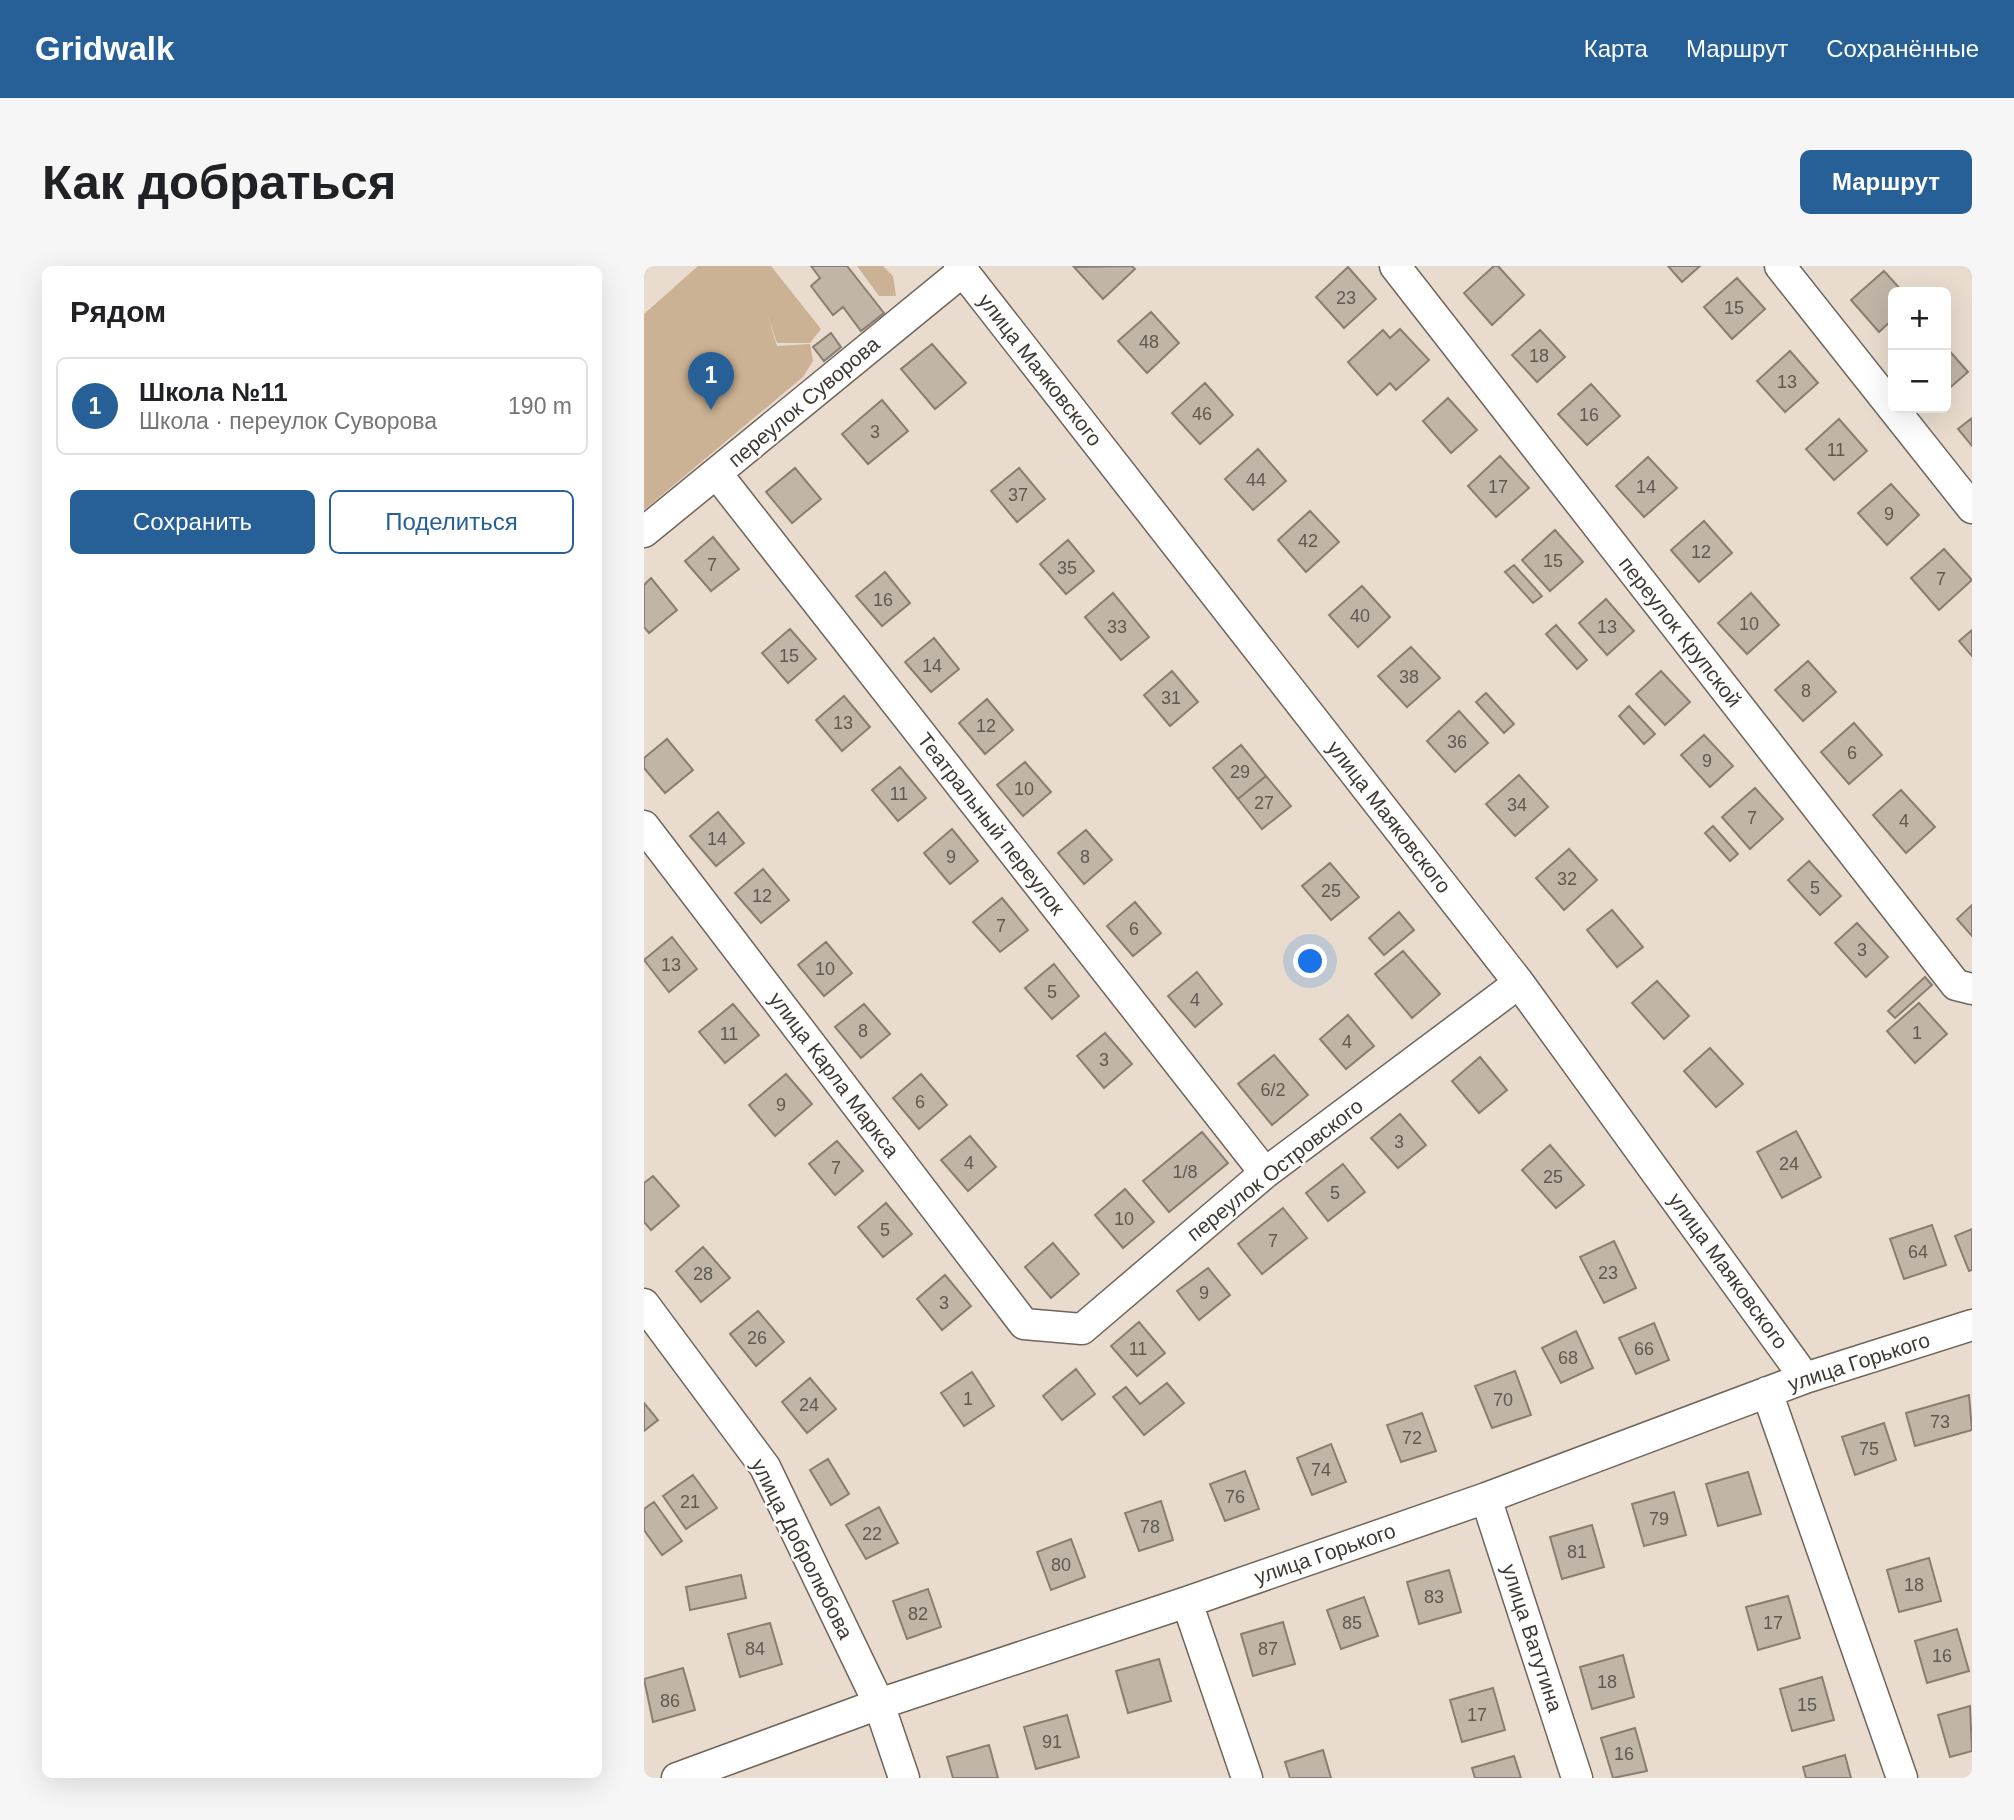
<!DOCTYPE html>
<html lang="ru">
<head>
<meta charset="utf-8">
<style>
	:root { --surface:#fff; --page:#f6f6f6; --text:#202124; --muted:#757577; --line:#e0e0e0; --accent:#275f97 }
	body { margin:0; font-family:Arial,sans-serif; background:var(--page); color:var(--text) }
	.controls { position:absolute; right:21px; top:21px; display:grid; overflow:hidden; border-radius:10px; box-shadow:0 7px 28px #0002 }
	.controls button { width:63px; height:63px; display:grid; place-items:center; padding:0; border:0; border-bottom:2px solid var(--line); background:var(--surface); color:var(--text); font:35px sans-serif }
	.you { position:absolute; left:667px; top:696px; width:24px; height:24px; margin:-18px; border:5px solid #fff; border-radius:50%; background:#1a73e8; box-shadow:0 0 0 10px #1a73e833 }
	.badge { display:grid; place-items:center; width:46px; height:46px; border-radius:50%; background:var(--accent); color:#fff; font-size:23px; font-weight:700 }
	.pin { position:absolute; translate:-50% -58px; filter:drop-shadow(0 2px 4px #0008) }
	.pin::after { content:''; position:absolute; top:37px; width:24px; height:21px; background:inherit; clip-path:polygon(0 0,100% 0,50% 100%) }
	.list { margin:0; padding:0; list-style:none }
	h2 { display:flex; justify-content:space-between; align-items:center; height:91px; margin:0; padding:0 28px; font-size:30px }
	h2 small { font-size:23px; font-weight:400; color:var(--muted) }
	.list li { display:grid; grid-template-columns:46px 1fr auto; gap:21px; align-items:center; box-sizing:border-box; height:98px; margin:0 14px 14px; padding:0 14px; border:2px solid var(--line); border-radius:10px }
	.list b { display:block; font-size:26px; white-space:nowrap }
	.list p { margin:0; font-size:23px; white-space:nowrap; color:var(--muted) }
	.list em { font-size:23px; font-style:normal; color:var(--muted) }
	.actions { display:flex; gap:14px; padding:21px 28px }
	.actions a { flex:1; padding:16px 0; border:2px solid var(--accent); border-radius:10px; text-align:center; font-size:24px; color:var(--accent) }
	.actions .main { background:var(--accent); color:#fff }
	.map { position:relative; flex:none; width:1328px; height:1512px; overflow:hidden; border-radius:10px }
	header { display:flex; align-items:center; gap:42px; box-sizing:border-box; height:98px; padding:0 35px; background:var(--accent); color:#fff }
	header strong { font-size:33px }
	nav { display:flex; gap:38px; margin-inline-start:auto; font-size:24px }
	.intro { display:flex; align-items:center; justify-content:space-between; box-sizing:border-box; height:168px; padding:0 42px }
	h1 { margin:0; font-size:49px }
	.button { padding:18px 32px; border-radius:10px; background:var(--accent); color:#fff; font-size:24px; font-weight:700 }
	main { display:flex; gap:42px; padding:0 42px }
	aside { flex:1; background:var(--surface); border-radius:10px; box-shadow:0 7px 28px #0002 }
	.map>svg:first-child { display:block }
	.green { fill:#ccb294 }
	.building { fill:#c1b5a7; stroke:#897e71; stroke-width:2 }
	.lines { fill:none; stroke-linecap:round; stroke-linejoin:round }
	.minor-casing { stroke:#706559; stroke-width:33 }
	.minor { stroke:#fff; stroke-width:30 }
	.labels { text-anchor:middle; stroke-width:5; stroke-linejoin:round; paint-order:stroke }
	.number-label { font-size:18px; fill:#5f5951 }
	.street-label { font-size:21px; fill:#3e3a34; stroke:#fff }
</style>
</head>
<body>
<header>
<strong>Gridwalk</strong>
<nav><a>Карта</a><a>Маршрут</a><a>Сохранённые</a></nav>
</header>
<div class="intro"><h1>Как добраться</h1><a class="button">Маршрут</a></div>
<main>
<aside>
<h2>Рядом<small></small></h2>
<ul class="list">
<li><span class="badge">1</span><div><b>Школа №11</b><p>Школа · переулок Суворова</p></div><em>190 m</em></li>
</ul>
<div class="actions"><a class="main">Сохранить</a><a>Поделиться</a></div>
</aside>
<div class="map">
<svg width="1328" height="1512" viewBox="0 0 1328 1512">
	<rect width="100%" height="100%" fill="#e9dcce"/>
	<!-- green -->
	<path class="green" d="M54,0H127L177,63L166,77H133L123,48L133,80L166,78L169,95L159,111L0,244V48Z
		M213,0H239L249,10L252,30H235Z"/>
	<!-- building -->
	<path class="building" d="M167,0H203L240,47L217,65L199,41L189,49L167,20L176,12Z
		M488,0L491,3L459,33L430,1Z
		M850,0H854L880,29L848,59L820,27Z
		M1024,0H1056L1038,16Z
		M704,1L732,33L700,62L672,31Z
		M1240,5L1259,26H1249V53L1235,66L1207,34Z
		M1093,12L1121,43L1088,73L1060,41Z
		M507,46L535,77L503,107L474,75Z
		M756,63L785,94L752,124L746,117L733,129L704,96L739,64L746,72Z
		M896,64L921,91L893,116L868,89Z
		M187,67L197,81L180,95L169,81Z
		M288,78L322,117L291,143L257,103Z
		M1302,81L1324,106L1302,125Z
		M1146,85L1174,117L1141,146L1113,115Z
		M561,117L589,149L556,178L528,147Z
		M947,118L976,150L943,179L914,148Z
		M804,132L833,164L807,187L779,155Z
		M238,134L264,165L224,198L198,168Z
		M1328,152V180L1314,163Z
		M1195,153L1223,185L1190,214L1162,183Z
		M614,183L642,215L609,244L581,213Z
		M856,190L885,222L852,251L824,220Z
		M1004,191L1033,222L1000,251L972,220Z
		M151,202L177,233L148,257L122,226Z
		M375,202L401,233L373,256L347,225Z
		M1247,218L1275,249L1243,279L1214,247Z
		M666,245L695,276L662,306L634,274Z
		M1060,255L1088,287L1055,316L1027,284Z
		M911,264L939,296L906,325L878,294Z
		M69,271L95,303L67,325L41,295Z
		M424,274L450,305L422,328L396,298Z
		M1300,283L1328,314L1295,344L1267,312Z
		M870,299L898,330L889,337L861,306Z
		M241,306L266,337L238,360L212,330Z
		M7,312L33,344L5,367L0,361V319Z
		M718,320L746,351L714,381L685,349Z
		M469,327L505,371L477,394L441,351Z
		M1107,327L1135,359L1103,388L1074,357Z
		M962,333L990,365L963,389L935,357Z
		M912,359L943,394L933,403L902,368Z
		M146,363L172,393L144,417L118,387Z
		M1328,364V390L1315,375Z
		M290,372L315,403L287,426L261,396Z
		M767,381L796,412L763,441L734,410Z
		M1164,395L1192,426L1159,455L1131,424Z
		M528,405L554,436L526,460L500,429Z
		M1017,405L1046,436L1021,459L992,428Z
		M842,427L870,458L860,467L832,436Z
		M200,430L226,461L198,485L172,454Z
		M343,433L369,464L341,488L315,457Z
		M985,440L1011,468L1000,478L975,450Z
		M815,445L844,477L811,506L783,475Z
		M1210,457L1238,489L1205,518L1177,486Z
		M1060,469L1089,500L1066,521L1037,489Z
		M23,473L49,504L21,527L0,502V492Z
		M597,479L622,510L594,533L569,502Z
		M381,496L407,526L379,550L353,519Z
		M256,501L282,532L254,555L228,524Z
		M875,509L904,541L871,570L842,538Z
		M622,510L647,540L618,563L594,533Z
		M1111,522L1139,553L1106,583L1078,551Z
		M1257,524L1291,561L1262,587L1229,549Z
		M74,546L100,577L72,600L46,570Z
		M1069,560L1094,588L1086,595L1061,567Z
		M308,563L334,595L306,618L280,587Z
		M442,564L468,594L440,618L414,587Z
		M925,583L953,614L920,644L892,612Z
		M1165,595L1197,630L1176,649L1144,614Z
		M686,597L715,631L687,654L658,620Z
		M119,603L145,634L117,657L91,627Z
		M358,632L384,664L356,686L329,656Z
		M491,636L517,667L489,690L463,660Z
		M1328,639V670L1313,653Z
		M968,644L999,681L973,701L943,664Z
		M755,646L770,664L740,689L725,672Z
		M1213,657L1244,691L1222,711L1191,677Z
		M28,671L53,703L25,726L0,694Z
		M182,676L208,707L180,730L154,699Z
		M759,685L796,728L768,752L731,708Z
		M410,698L435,730L408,753L381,722Z
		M553,706L578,738L551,761L524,730Z
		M1281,711L1288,719L1251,752L1244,745Z
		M1013,715L1045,750L1020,773L988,737Z
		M1275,737L1303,768L1271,797L1243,765Z
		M89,738L115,769L81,797L55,766Z
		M220,738L246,768L217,792L191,761Z
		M704,749L730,780L702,803L676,773Z
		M461,767L488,798L460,822L433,790Z
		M1066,782L1099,818L1072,841L1040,805Z
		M630,789L664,829L628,859L594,818Z
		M836,791L863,824L835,847L808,815Z
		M142,808L168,838L131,870L105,839Z
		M277,808L303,839L275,863L249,832Z
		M756,848L782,879L754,902L727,872Z
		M1152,865L1177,911L1138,932L1113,886Z
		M558,866L584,897L525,946L499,915Z
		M326,870L352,901L324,925L297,894Z
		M193,875L219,905L191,929L165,898Z
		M906,879L940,919L912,942L878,904Z
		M699,898L721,926L684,955L662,927Z
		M9,910L35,940L7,964L0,956V917Z
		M481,923L510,956L479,982L451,949Z
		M242,937L268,968L239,991L214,961Z
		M639,942L663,972L618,1008L594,978Z
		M1288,959L1302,999L1260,1013L1246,973Z
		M1328,963V1004L1325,1005L1311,970Z
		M970,975L992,1022L960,1037L936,991Z
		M409,977L435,1008L407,1032L381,1001Z
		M59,981L86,1012L57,1036L32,1005Z
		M564,1002L586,1029L555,1054L533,1025Z
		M301,1009L327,1040L298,1064L273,1033Z
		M114,1045L140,1076L112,1100L86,1068Z
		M495,1056L521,1087L493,1110L467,1080Z
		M1010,1057L1025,1094L992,1108L975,1072Z
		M932,1065L949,1102L917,1117L898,1082Z
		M432,1103L451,1128L418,1154L399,1130Z
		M871,1105L887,1149L848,1162L831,1120Z
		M328,1106L350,1140L320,1160L297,1127Z
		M166,1112L192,1143L163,1167L138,1136Z
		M523,1117L540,1137L500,1169L469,1131L482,1121L496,1138Z
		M1325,1129L1328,1164L1271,1180L1262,1147Z
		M0,1137L14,1154L0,1165Z
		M778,1147L792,1185L757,1196L743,1159Z
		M1240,1157L1252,1194L1211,1209L1198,1171Z
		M687,1178L702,1216L668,1229L653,1192Z
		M184,1193L205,1228L187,1239L166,1204Z
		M601,1205L615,1243L581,1255L566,1218Z
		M1104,1206L1117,1248L1074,1260L1062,1218Z
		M49,1209L73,1242L42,1263L19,1230Z
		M1030,1226L1042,1269L1000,1280L988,1238Z
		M517,1235L529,1274L495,1285L481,1247Z
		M10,1236L38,1275L18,1289L0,1264V1243Z
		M235,1241L254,1277L222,1293L202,1259Z
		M948,1259L960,1301L918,1313L906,1271Z
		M427,1273L441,1311L407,1324L393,1286Z
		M1285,1292L1297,1335L1255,1346L1243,1304Z
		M805,1304L817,1346L775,1358L763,1316Z
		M97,1309L102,1332L46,1344L42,1321Z
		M284,1323L297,1361L263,1373L249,1335Z
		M1144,1330L1156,1372L1114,1384L1102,1341Z
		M720,1331L734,1370L697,1383L683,1344Z
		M639,1356L651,1398L609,1410L597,1368Z
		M126,1357L138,1398L96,1411L84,1368Z
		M1313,1363L1325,1405L1283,1417L1271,1375Z
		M979,1389L990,1431L948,1443L936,1401Z
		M515,1393L527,1435L484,1447L472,1405Z
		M39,1402L51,1444L9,1456L0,1413Z
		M1178,1411L1190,1454L1148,1465L1136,1423Z
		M849,1422L861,1464L818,1476L806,1434Z
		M1326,1440L1328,1485L1306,1491L1294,1449Z
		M423,1449L435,1491L392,1503L380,1461Z
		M991,1462L1003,1505L969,1512L957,1472Z
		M345,1479L354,1512H309L303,1491Z
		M679,1484L687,1512H646L641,1496Z
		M1201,1489L1207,1512H1162L1159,1501Z
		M870,1490L877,1512H831L828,1502Z"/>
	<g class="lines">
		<defs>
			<path id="minor" d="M315,0L875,717L1161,1112
				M751,0L1312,719L1328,723
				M1136,0L1328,242
				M73,208L621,907
				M0,266L319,5
				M0,560L380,1058L438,1063L621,907L875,717
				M0,1038L121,1201L235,1438L260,1512
				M1123,1126L1258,1512
				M842,1232L933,1512
				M543,1336L603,1512
				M33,1512L235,1438L543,1336L842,1232L1161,1112L1328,1059"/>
		</defs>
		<!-- minor casing -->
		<use href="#minor" class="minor-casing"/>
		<!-- minor -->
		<use href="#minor" class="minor"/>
	</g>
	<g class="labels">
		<!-- number labels -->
		<g class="number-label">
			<text x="702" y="38">23</text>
			<text x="1090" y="48">15</text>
			<text x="505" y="82">48</text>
			<text x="895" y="96">18</text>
			<text x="1143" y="122">13</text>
			<text x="558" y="154">46</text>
			<text x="945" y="155">16</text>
			<text x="231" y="172">3</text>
			<text x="1192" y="190">11</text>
			<text x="612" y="220">44</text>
			<text x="854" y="227">17</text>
			<text x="1002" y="227">14</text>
			<text x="374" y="235">37</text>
			<text x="1245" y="254">9</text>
			<text x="664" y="281">42</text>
			<text x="1057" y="292">12</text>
			<text x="909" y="301">15</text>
			<text x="68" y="305">7</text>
			<text x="423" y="308">35</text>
			<text x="1297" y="319">7</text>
			<text x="239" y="340">16</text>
			<text x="716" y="356">40</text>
			<text x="1105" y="364">10</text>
			<text x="473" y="367">33</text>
			<text x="963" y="367">13</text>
			<text x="145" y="396">15</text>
			<text x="288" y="406">14</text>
			<text x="765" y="417">38</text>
			<text x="1162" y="431">8</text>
			<text x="527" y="438">31</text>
			<text x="199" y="463">13</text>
			<text x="342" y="466">12</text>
			<text x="813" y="482">36</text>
			<text x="1208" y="493">6</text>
			<text x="1063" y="501">9</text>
			<text x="596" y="512">29</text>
			<text x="380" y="529">10</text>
			<text x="255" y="534">11</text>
			<text x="620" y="543">27</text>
			<text x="873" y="545">34</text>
			<text x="1108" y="558">7</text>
			<text x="1260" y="561">4</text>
			<text x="73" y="579">14</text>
			<text x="307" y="597">9</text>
			<text x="441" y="597">8</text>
			<text x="923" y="619">32</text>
			<text x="1171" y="628">5</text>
			<text x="687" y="631">25</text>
			<text x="118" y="636">12</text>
			<text x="357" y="666">7</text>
			<text x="490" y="669">6</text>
			<text x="1218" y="690">3</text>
			<text x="27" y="705">13</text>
			<text x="181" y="709">10</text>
			<text x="408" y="732">5</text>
			<text x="551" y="740">4</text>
			<text x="219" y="771">8</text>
			<text x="1273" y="773">1</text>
			<text x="85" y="774">11</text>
			<text x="703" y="782">4</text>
			<text x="460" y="800">3</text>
			<text x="629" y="830">6/2</text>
			<text x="276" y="842">6</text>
			<text x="137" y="845">9</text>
			<text x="755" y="882">3</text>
			<text x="325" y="903">4</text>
			<text x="1145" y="904">24</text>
			<text x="192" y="908">7</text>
			<text x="541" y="912">1/8</text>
			<text x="909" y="917">25</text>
			<text x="691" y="933">5</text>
			<text x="480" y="959">10</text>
			<text x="241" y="970">5</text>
			<text x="629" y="981">7</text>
			<text x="1274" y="992">64</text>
			<text x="964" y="1013">23</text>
			<text x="59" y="1014">28</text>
			<text x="560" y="1033">9</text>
			<text x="300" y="1043">3</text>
			<text x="113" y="1078">26</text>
			<text x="494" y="1089">11</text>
			<text x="1000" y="1089">66</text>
			<text x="924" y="1098">68</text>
			<text x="324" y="1139">1</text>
			<text x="859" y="1140">70</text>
			<text x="165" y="1145">24</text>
			<text x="1296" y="1162">73</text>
			<text x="768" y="1178">72</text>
			<text x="1225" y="1189">75</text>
			<text x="677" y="1210">74</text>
			<text x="591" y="1237">76</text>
			<text x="46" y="1242">21</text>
			<text x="1015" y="1259">79</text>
			<text x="506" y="1267">78</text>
			<text x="228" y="1274">22</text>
			<text x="933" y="1292">81</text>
			<text x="417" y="1305">80</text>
			<text x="1270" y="1325">18</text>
			<text x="790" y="1337">83</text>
			<text x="274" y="1354">82</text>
			<text x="708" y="1363">85</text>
			<text x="1129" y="1363">17</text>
			<text x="111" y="1389">84</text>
			<text x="624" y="1389">87</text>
			<text x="1298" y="1396">16</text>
			<text x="963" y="1422">18</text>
			<text x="26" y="1441">86</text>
			<text x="1163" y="1445">15</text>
			<text x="833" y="1455">17</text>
			<text x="408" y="1482">91</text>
			<text x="980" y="1494">16</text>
		</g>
		<!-- street labels -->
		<g class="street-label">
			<text transform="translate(396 104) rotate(52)" y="7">улица Маяковского</text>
			<text transform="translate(160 136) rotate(-40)" y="7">переулок Суворова</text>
			<text transform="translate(1036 366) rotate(52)" y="7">переулок Крупской</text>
			<text transform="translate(745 551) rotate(52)" y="7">улица Маяковского</text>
			<text transform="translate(347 558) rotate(52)" y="7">Театральный переулок</text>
			<text transform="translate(190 809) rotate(53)" y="7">улица Карла Маркса</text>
			<text transform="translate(631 904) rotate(-38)" y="7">переулок Островского</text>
			<text transform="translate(1084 1005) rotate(54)" y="7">улица Маяковского</text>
			<text transform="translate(1215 1096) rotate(-18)" y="7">улица Горького</text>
			<text transform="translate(158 1283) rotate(63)" y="7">улица Добролюбова</text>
			<text transform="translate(681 1288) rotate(-19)" y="7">улица Горького</text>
			<text transform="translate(888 1372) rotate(72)" y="7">улица Ватутина</text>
		</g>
	</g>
</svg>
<div class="controls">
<button>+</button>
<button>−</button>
</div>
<div class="you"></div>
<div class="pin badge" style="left:67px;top:144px">1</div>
</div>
</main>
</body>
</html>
